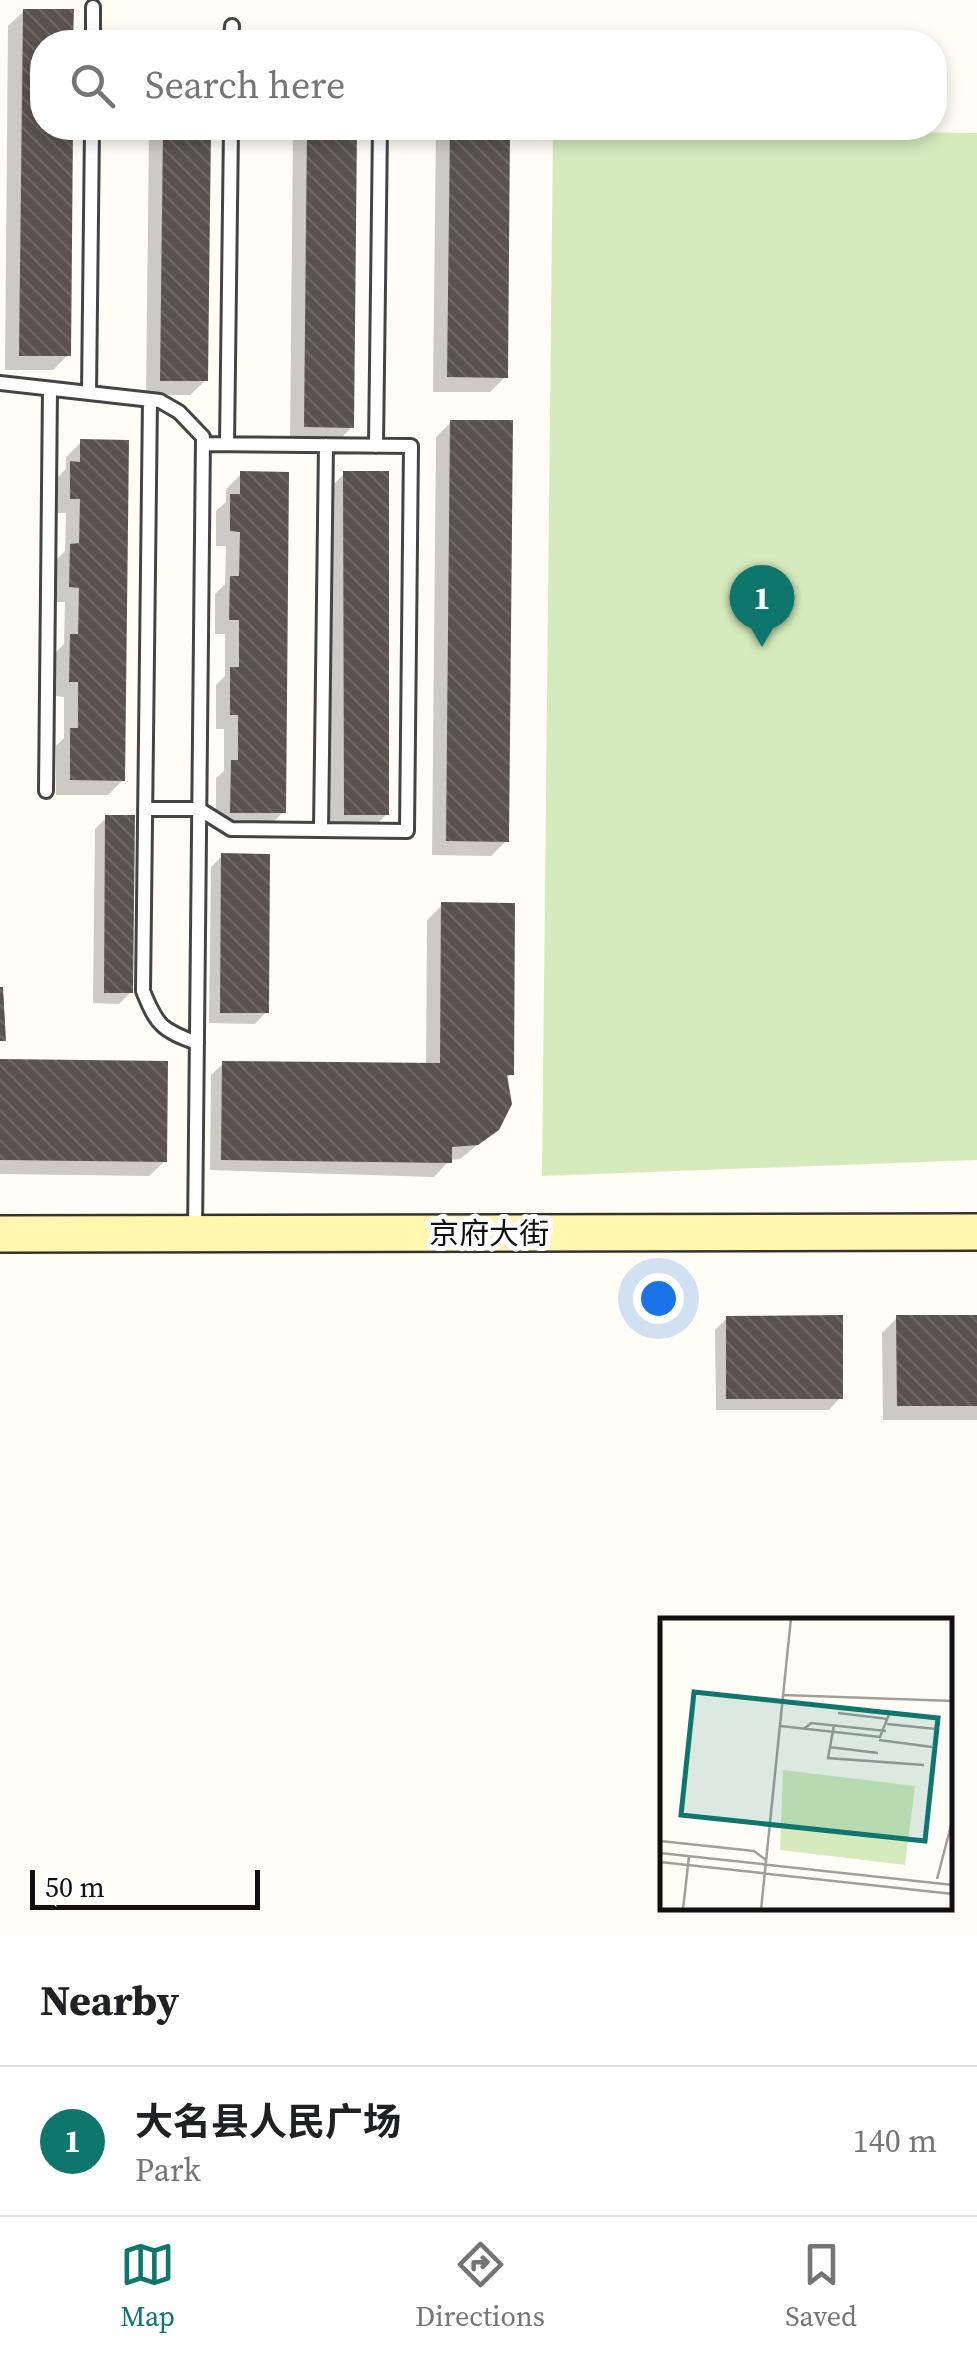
<!DOCTYPE html>
<html lang="en">
<head>
<meta charset="utf-8">
<style>
	:root { --surface:#fff; --page:#f6f6f6; --text:#202124; --muted:#757577; --line:#e0e0e0; --accent:#0f766e }
	body { margin:0; font-family:"Source Serif 4","Noto Sans SC",serif; background:var(--page); color:var(--text) }
	.scale { position:absolute; left:30px; bottom:25px; width:230px; box-sizing:border-box; padding-left:10px; border:5px solid #111; border-top:0; font-size:28px; line-height:35px; white-space:nowrap; color:#111; -webkit-text-stroke:8px #fff; paint-order:stroke }
	.you { position:absolute; left:658px; top:1298px; width:35px; height:35px; margin:-25px; border:8px solid #fff; border-radius:50%; background:#1a73e8; box-shadow:0 0 0 15px #1a73e833 }
	.badge { display:grid; place-items:center; width:65px; height:65px; border-radius:50%; background:var(--accent); color:#fff; font-size:32px; font-weight:700 }
	.pin { position:absolute; translate:-50% -82px; filter:drop-shadow(0 2px 5px #0008) }
	.pin::after { content:''; position:absolute; top:52px; width:35px; height:30px; background:inherit; clip-path:polygon(0 0,100% 0,50% 100%) }
	.list { margin:0; padding:0; list-style:none }
	h2 { display:flex; justify-content:space-between; align-items:center; height:130px; margin:0; padding:0 40px; font-size:42px }
	h2 small { font-size:32px; font-weight:400; color:var(--muted) }
	.list li { display:grid; grid-template-columns:65px 1fr auto; gap:30px; align-items:center; box-sizing:border-box; height:150px; padding:0 40px; border-top:2px solid var(--line) }
	.list b { display:block; font-size:38px; white-space:nowrap }
	.list p { margin:0; font-size:32px; white-space:nowrap; color:var(--muted) }
	.list em { font-size:32px; font-style:normal; color:var(--muted) }
	.icon { flex:none; width:55px; height:55px; fill:none; stroke:currentColor; stroke-width:2; stroke-linecap:round; stroke-linejoin:round }
	.map { position:relative; flex:none; width:977px; height:1935px; overflow:hidden }
	.search { position:absolute; background:var(--surface); box-shadow:0 5px 15px #0003; left:30px; right:30px; top:30px; height:110px; display:flex; align-items:center; gap:25px; box-sizing:border-box; padding:0 35px; border-radius:40px; color:var(--muted); font-size:38px }
	.sheet { height:280px; background:var(--surface) }
	nav { display:flex; justify-content:space-around; align-items:center; box-sizing:border-box; height:140px; border-top:2px solid var(--line); background:var(--surface); font-size:28px; color:var(--muted) }
	nav a { display:grid; justify-items:center; gap:5px }
	nav .on { color:var(--accent) }
	.map>svg:first-child { display:block }
	.green { fill:#d5ebbd }
	.shadow { fill:#0003 }
	.building { fill:url(#building-back-hatch) }
	.lines { fill:none; stroke-linecap:round; stroke-linejoin:round }
	.lane-casing { stroke:#444; stroke-width:18 }
	.secondary-casing { stroke:#333; stroke-width:40 }
	.lane { stroke:#fff; stroke-width:12 }
	.secondary { stroke:#fff6b0; stroke-width:35 }
	.labels { text-anchor:middle; stroke-width:10; stroke-linejoin:round; paint-order:stroke }
	.street-label { font-size:30px; fill:#111; stroke:#fff }
	.inset-road { fill:none; stroke:#a09f9a; stroke-width:2.5 }
	.view { fill:#0f766e; fill-opacity:0.15; stroke:#0f766e; stroke-width:5 }
	.inset-edge { fill:none; stroke:#111; stroke-width:5 }
</style>
</head>
<body>
<div class="map">
<svg width="977" height="1935" viewBox="0 0 977 1935">
	<defs>
		<pattern id="building-back-hatch" width="6" height="6" patternUnits="userSpaceOnUse" patternTransform="scale(2.5)"><rect width="6" height="6" fill="#5a524d"/><path d="M-1 5l2 2M0 0l6 6M5-1l2 2" fill="none" stroke="#6d6662"/></pattern>
	</defs>
	<rect width="100%" height="100%" fill="#fffdf5"/>
	<!-- green -->
	<path class="green" d="M553,128L977,133V1160L542,1176Z"/>
	<!-- shadow -->
	<path class="shadow" d="M24,11L71,12V42H42V128H70L68,355L53,370H5L8,26Z
		M165,32L209,33V42H154Z
		M149,128H208L206,380L190,395H146Z
		M293,128H355L352,427L337,442L290,441Z
		M436,128H508L505,377L490,392H433Z
		M451,422L506,841L491,856L432,855L436,437Z
		M81,442L123,780L108,795H56V746L64,738V697L55,696L56,652L64,644L65,602H55V561L65,551L66,513H55L56,479L66,469V457Z
		M241,474L283,812L268,828L216,827V778L224,771V729H216V685L225,676V634H215V594L225,584L226,546H216V511L226,502V489Z
		M344,474L387,814L372,829H330L329,489Z
		M106,818L131,992L119,1004L93,1003L95,829Z
		M222,856L266,1012L255,1024L209,1023L211,867Z
		M442,905L511,1074L505,1080L497,1129L460,1159L450,1160L434,1177L210,1170L211,1075L223,1064L426,1066L427,920Z
		M0,1061L165,1161L149,1176L0,1174Z
		M727,1318L840,1398L829,1410H716L715,1330Z
		M897,1318H977V1420H883L882,1333Z"/>
	<!-- building -->
	<path class="building" d="M23,9H74L73,42H42V128H73L71,356H19Z
		M164,30H211V42H163Z
		M163,128H211L208,381H160Z
		M307,128H357L354,428L304,427Z
		M450,128H510L508,378L447,377Z
		M450,420H513L509,842L446,841Z
		M80,439L129,440L125,781L70,780V728H78V682H69L70,634H78L79,588L69,587L70,544L79,543L80,499H70V461L80,462Z
		M240,471L289,472L286,813H230L231,760H238V715H230V667H239V620H229L230,576H239L240,532L230,531V494H240Z
		M343,471H389V815H344Z
		M105,815H135L133,993H104Z
		M221,853L270,854L269,1013H220Z
		M441,902L515,903L514,1075H507L512,1104L499,1130L478,1145L452,1147V1163L221,1160L222,1061L440,1063Z
		M0,987H3L6,1041H0Z
		M0,1059L168,1061L167,1162L0,1160Z
		M843,1315V1399H726V1316Z
		M896,1315H977V1406H897Z"/>
	<g class="lines">
		<defs>
			<path id="lane" d="M93,42V7
				M231,42L232,26
				M0,383L160,401L179,412L203,437L195,1232
				M89,393L92,128
				M150,400L143,991C157,1026 162,1030 197,1043
				M227,444L231,128
				M376,446L380,128
				M46,791L50,389
				M145,809H199L231,829L407,831L411,446L203,444
				M321,830L326,445"/>
			<path id="secondary" d="M0,1234L977,1232"/>
		</defs>
		<!-- lane casing -->
		<use href="#lane" class="lane-casing"/>
		<!-- secondary casing -->
		<use href="#secondary" class="secondary-casing"/>
		<!-- lane -->
		<use href="#lane" class="lane"/>
		<!-- secondary -->
		<use href="#secondary" class="secondary"/>
	</g>
	<g class="labels">
		<!-- street labels -->
		<g class="street-label">
			<text x="489" y="1244">京府大街</text>
		</g>
	</g>
	<!-- overview -->
	<g transform="translate(660 1618)">
		<rect width="292" height="292" fill="#fffdf5"/>
		<path d="M123,152L255,168L245,247L120,232Z" fill="#d5ebbd"/>
		<path class="inset-road" d="M123,77L293,83M178,95L228,101M227,106L276,111M174,107L168,140L264,147M120,108L220,119L230,94M144,111L151,105L226,113M219,122L272,129M169,129L218,135M0,223L94,233L106,242M0,235L293,267M0,244L293,276M277,261L293,200M23,292L29,238M101,292L131,0"/>
		<path class="view" d="M34,74L278,100L265,223L21,197Z"/>
		<rect width="292" height="292" class="inset-edge"/>
	</g>
</svg>
<div class="scale">50 m</div>
<div class="you"></div>
<div class="pin badge" style="left:762px;top:647px">1</div>
<div class="search"><svg class="icon" aria-label="search" viewBox="0 0 24 24"><circle cx="10" cy="10" r="6"/><path d="M15 15l6 6"/></svg>Search here</div>
</div>
<section class="sheet">
<h2>Nearby<small></small></h2>
<ul class="list">
<li><span class="badge">1</span><div><b>大名县人民广场</b><p>Park</p></div><em>140 m</em></li>
</ul>
</section>
<nav>
<a class="on"><svg class="icon" aria-label="map" viewBox="0 0 24 24"><path d="M3 6l6-2 6 2 6-2v14l-6 2-6-2-6 2zM9 4v14M15 6v14"/></svg>Map</a>
<a><svg class="icon" aria-label="directions" viewBox="0 0 24 24"><path d="M12 3l9 9-9 9-9-9zM9 14v-3h6M13 9l2 2-2 2"/></svg>Directions</a>
<a><svg class="icon" aria-label="saved" viewBox="0 0 24 24"><path d="M7 4h10v16l-5-4-5 4z"/></svg>Saved</a>
</nav>
</body>
</html>
